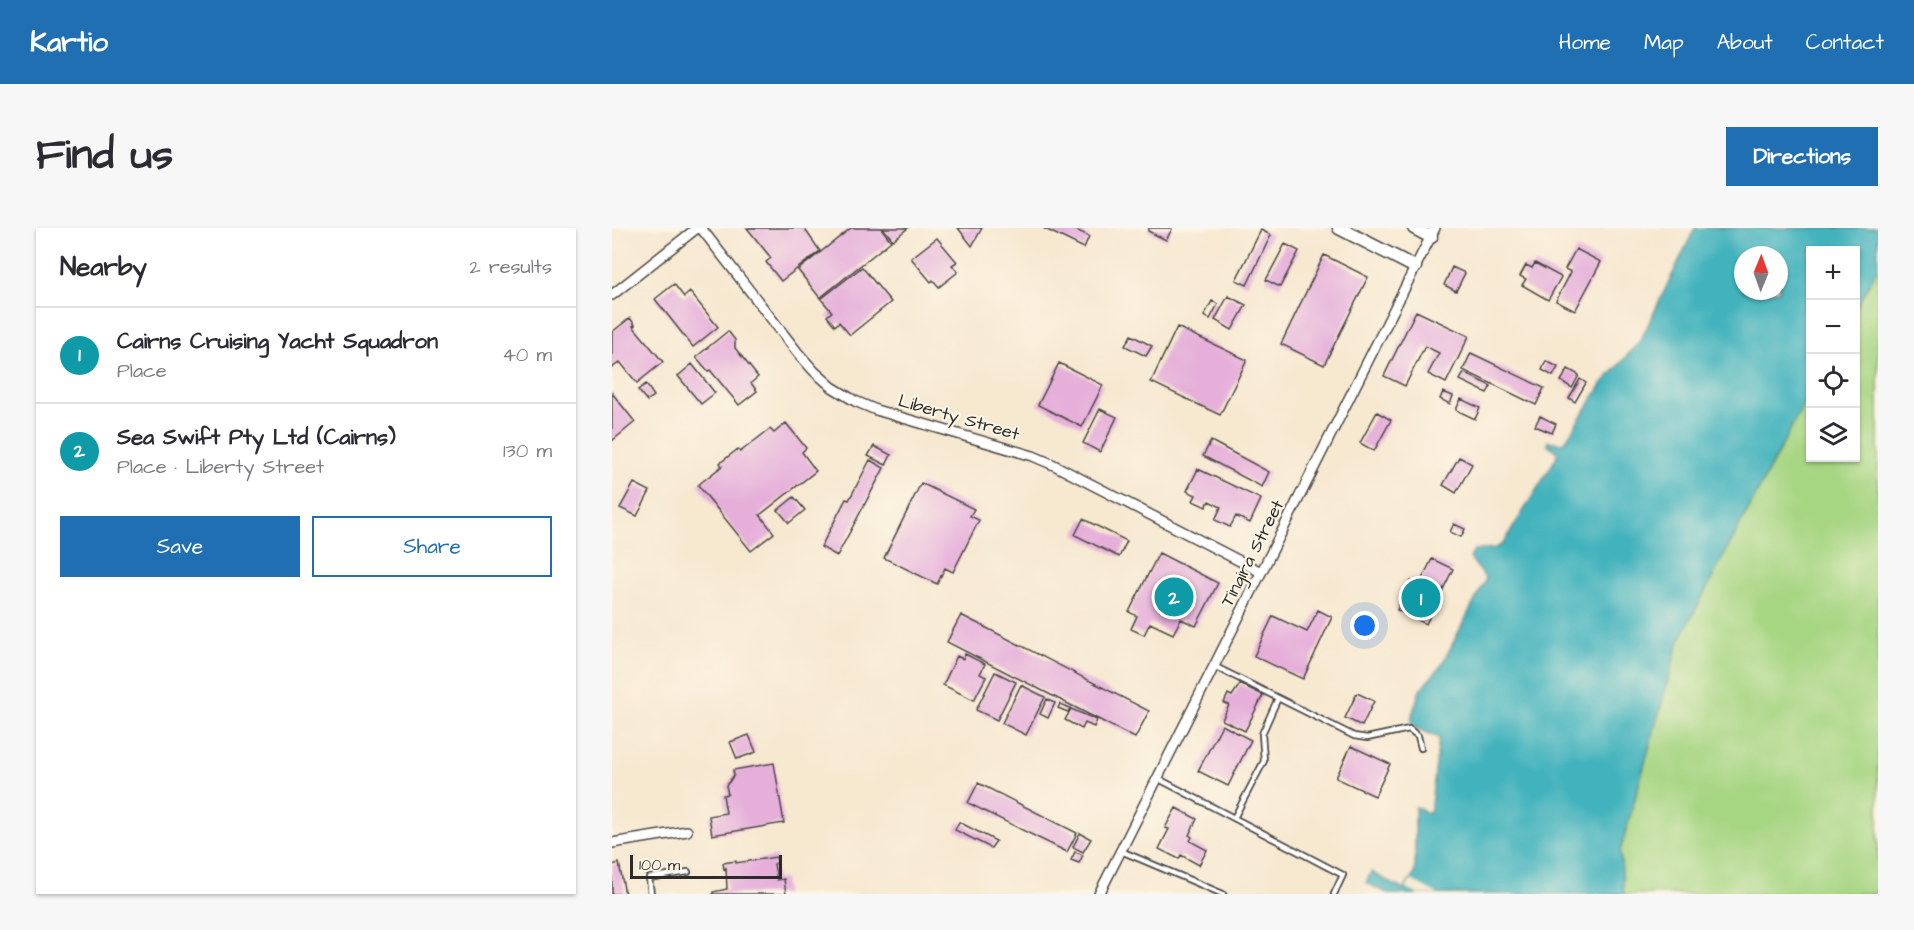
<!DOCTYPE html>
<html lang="en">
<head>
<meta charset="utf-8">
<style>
	:root { --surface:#fff; --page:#f7f7f7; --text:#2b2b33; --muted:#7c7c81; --line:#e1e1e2; --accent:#1f6fb2 }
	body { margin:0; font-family:"Architects Daughter",sans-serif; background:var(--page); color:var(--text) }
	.controls { position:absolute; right:18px; top:18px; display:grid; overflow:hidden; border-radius:0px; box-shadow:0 2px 4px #0004 }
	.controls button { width:54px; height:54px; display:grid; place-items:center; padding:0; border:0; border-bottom:2px solid var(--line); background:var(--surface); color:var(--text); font:30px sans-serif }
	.compass { position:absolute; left:1122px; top:18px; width:54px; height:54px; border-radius:50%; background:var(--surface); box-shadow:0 2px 4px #0004; rotate:1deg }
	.scale { position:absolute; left:18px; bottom:15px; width:152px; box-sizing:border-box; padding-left:6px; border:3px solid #2b2b2b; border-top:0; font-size:16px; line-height:21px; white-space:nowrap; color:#2b2b2b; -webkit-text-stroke:4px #fcf5e5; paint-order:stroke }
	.you { position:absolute; left:753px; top:398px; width:21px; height:21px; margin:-15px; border:4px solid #fff; border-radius:50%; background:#1a73e8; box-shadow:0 0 0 9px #1a73e833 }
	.badge { display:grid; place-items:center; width:39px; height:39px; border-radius:50%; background:var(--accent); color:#fff; font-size:20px; font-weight:700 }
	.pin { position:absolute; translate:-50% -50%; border:3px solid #fff; box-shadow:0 2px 6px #0006 }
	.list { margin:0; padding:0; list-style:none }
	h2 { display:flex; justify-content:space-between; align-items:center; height:78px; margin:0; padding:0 24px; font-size:26px }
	h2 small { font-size:20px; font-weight:400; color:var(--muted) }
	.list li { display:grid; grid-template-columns:39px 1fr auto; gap:18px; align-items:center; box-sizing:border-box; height:96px; padding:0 24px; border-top:2px solid var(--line) }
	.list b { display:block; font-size:22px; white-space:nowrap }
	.list p { margin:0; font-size:20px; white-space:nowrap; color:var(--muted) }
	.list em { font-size:20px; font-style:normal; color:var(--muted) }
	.actions { display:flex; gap:12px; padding:18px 24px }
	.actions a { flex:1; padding:14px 0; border:2px solid var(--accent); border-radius:0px; text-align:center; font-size:21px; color:var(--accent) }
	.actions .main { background:var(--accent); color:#fff }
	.icon { flex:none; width:33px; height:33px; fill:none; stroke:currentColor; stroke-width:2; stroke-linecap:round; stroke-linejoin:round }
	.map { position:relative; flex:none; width:1266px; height:666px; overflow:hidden; border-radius:0px }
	header { display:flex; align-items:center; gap:36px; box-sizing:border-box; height:84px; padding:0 30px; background:var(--accent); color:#fff }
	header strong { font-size:28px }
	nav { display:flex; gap:33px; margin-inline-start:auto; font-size:21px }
	.intro { display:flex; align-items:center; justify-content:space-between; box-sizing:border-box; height:144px; padding:0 36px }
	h1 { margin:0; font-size:42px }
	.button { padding:15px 27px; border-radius:0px; background:var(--accent); color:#fff; font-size:21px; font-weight:700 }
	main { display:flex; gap:36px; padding:0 36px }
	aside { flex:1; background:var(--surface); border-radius:0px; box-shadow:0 2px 4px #0004 }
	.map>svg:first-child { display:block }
	.green { fill:#a7d683; stroke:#698057; stroke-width:1.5 }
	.water { fill:#43b3bd; stroke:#376f74; stroke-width:1.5; fill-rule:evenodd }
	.pier { fill:#f7e8d0 }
	.building { fill:#e5afda }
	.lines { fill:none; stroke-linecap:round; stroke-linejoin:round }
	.service-casing { stroke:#4a4744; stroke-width:8 }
	.minor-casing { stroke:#4a4744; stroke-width:12 }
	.tertiary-casing { stroke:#4a4744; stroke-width:15 }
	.service { stroke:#fff; stroke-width:4.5 }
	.minor { stroke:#fff; stroke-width:9 }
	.tertiary { stroke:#fff; stroke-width:12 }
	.labels { text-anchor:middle; stroke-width:4.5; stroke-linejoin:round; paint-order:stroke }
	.street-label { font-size:18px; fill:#2b2b2b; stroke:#fcf5e5 }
</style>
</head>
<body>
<header>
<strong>Kartio</strong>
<nav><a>Home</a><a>Map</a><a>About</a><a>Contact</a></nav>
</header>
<div class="intro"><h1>Find us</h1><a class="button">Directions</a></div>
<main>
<aside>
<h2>Nearby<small>2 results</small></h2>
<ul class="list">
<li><span class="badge" style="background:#0f9aa8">1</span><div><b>Cairns Cruising Yacht Squadron</b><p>Place</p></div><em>40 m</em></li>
<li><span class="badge" style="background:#0f9aa8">2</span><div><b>Sea Swift Pty Ltd (Cairns)</b><p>Place · Liberty Street</p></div><em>130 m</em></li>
</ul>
<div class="actions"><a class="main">Save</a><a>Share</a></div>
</aside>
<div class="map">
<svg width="1266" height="666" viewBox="0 0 1266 666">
	<rect width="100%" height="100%" fill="#fcf5e5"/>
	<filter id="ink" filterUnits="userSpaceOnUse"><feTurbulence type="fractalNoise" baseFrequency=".0167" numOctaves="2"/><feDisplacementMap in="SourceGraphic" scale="12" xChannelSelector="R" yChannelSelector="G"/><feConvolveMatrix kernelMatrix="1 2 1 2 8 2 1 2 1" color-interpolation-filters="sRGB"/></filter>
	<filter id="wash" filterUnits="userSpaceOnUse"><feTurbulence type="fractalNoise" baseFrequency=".008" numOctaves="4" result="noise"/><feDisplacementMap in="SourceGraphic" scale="24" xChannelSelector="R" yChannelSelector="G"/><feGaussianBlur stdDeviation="1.35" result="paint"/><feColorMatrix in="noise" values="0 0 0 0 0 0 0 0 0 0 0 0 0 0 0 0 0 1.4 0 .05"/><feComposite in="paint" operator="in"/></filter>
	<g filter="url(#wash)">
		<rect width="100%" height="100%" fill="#f7e8d0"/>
		<!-- green -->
		<path class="green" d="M1266,39V666H1012L1008,624L1067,413L1198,164V230H1244V80Z"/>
		<!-- water -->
		<path class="water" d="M1083,0H1266V39L1244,80V22H1198V164L1067,413L1008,624L1012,666H777L754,655L759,644L792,662L802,646L803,638V579L818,586L827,510L799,498L800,487L808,462L829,438L874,351L858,330L862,322L884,320L891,316L943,232L946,224L935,216L936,213L950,215L954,212L991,155L1028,113ZM1131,27H1167V63H1131Z"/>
		<!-- pier -->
		<path class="pier" d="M799,652L826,666H805L794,660Z"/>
		<g id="blocks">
			<!-- building -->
			<path class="building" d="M135,0H192L208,23L169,53L154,34L159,30Z
				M239,0H269L279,13L208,70L186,42Z
				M271,0H296L281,12Z
				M346,0H370L360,18Z
				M431,0H460L477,8L472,20Z
				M537,0H558L560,1L554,12L536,3Z
				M649,2L659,7L635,57L624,52Z
				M325,10L345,34L340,37L346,44L327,59L321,52L319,54L299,30Z
				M673,16L687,23L668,59L654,52Z
				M964,21L989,34L963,83L944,73L959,44L953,41Z
				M712,27L756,49L712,137L669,116Z
				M923,35L949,49L936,72L910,57L914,51L908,48L914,37L920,40Z
				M250,39L279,74L238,107L227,94L223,98L215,88L220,84L209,71Z
				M840,39L853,45L844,63L832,57Z
				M62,56L72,69L78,64L106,99L81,119L43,71Z
				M616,68L634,77L620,102L603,92Z
				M600,73L606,76L598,91L592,88Z
				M804,83L857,108L834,155L816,146L827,125L813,118L793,158L772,148Z
				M18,90L23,97L21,98L51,134L25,155L8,134L0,140V104Z
				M565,99L635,132L608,187L539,154Z
				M116,103L123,112V120L146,149L139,155L145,163L127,177L98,142L96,143L84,129Z
				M519,107L540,118L534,128L513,118Z
				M859,125L932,160L924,177L851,142Z
				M934,133L946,139L941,148L930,142Z
				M447,135L491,157L470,199L426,177Z
				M80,136L103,165L89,176L66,148Z
				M956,141L967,147L960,160L949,153Z
				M852,145L879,158L875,165L848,152Z
				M968,151L974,155L963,174L957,170Z
				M34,156L42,168L35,173L26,162Z
				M831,164L841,168L838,176L828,171Z
				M0,165L23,194L0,213Z
				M849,171L868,180L863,191L844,182Z
				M488,181L505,189L488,224L471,215Z
				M765,184L779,192L762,223L748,215Z
				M928,188L944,196L940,205L923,198Z
				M174,195L194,220L190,224L204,243L148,287L162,305L139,323L86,257L110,238L108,235L126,221L128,224L158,201L162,205Z
				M599,213L657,244L650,259L591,228Z
				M262,218L279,227L274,237L256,228Z
				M847,229L860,236L844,265L831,257Z
				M258,232L272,240L225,328L209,319L234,271L237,272Z
				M586,241L649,271L638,295L624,288L618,299L603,292L609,279L597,273L594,279L581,273L584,267L575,263Z
				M22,255L38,263L25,288L8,280Z
				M309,255L362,281L358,288L367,292L341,344L333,340L325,356L272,330Z
				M182,269L193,282L177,295L166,282Z
				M471,291L515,313L507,329L463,307Z
				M842,296L853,301L849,309L838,304Z
				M547,325L606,355L584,398L569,391L561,406L538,395L532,407L519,401L525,388L517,384Z
				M820,331L841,341L814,396L785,382L799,353L807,357Z
				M706,382L720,389L691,451L642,428L661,388L695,404Z
				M349,387L537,483L523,510L335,414Z
				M353,426L373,436L368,446L374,449L362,472L331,457L345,428L351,431Z
				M383,444L404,454L385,492L364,482Z
				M628,456L651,467L633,503L610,492L617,477L612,475L616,466L620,468Z
				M409,457L433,469L414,507L390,495Z
				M745,465L762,473L750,498L733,490Z
				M435,471L443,475L436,490L428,486Z
				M448,476L458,480L456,484L446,480Z
				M459,481L485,492L482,499L473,495L470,501L453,492Z
				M610,497L639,512L616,558L586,543Z
				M137,507L144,524L125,531L118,514Z
				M739,518L778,536L763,568L724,550Z
				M162,535L172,595L100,607L97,588L114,585L111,567L116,566L114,558L122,547L121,542Z
				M366,555L465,605L455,624L356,575Z
				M564,580L585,591L577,607L580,609L578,613L595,622L587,637L569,627L567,631L547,621L557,601L553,600Z
				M347,594L384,613L379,620L343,602Z
				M468,605L479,611L471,624L461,619Z
				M463,624L471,627L467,635L459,632Z
				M164,629L165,635L162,636L165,652L172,651L174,666H101V664L115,661L114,640L112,641L111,635L124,633V635Z
				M7,635L13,666H0V637Z"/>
		</g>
	</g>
	<g filter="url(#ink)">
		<use href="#blocks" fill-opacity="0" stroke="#4a4744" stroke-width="1.5"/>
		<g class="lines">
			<defs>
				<path id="service" d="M602,438L742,508L755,510L797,501L806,508L809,520
					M545,550L731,647L722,666
					M622,590L652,533L650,506L666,470
					M509,623L611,666
					M39,666L37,650L76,644"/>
				<path id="minor" d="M89,0L186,125L202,143L220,159L243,173L264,182L421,228L442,237L649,344
					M0,67L85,0
					M0,615L75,603
					M487,666L823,0"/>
				<path id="tertiary" d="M727,0L803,39
					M802,0L819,9"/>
			</defs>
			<!-- service casing -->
			<use href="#service" class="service-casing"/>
			<!-- minor casing -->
			<use href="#minor" class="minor-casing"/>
			<!-- tertiary casing -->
			<use href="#tertiary" class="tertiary-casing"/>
			<!-- service -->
			<use href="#service" class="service"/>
			<!-- minor -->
			<use href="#minor" class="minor"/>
			<!-- tertiary -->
			<use href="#tertiary" class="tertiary"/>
		</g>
	</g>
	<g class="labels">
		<!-- street labels -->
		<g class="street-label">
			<text transform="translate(347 189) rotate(16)" y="6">Liberty Street</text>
			<text transform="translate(640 325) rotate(-63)" y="6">Tingira Street</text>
		</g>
	</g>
</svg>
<div class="controls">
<button>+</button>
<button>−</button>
<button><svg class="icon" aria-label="locate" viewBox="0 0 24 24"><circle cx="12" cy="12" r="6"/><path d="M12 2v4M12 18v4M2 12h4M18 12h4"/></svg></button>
<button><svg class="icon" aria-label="layers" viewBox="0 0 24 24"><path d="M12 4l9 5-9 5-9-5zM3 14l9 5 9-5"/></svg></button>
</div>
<svg class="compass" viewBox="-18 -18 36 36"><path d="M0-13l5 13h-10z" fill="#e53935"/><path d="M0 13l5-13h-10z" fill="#7c7c81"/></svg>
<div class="scale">100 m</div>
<div class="you"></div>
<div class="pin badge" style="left:809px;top:370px;background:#0f9aa8">1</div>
<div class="pin badge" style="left:562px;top:369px;background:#0f9aa8">2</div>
</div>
</main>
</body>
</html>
